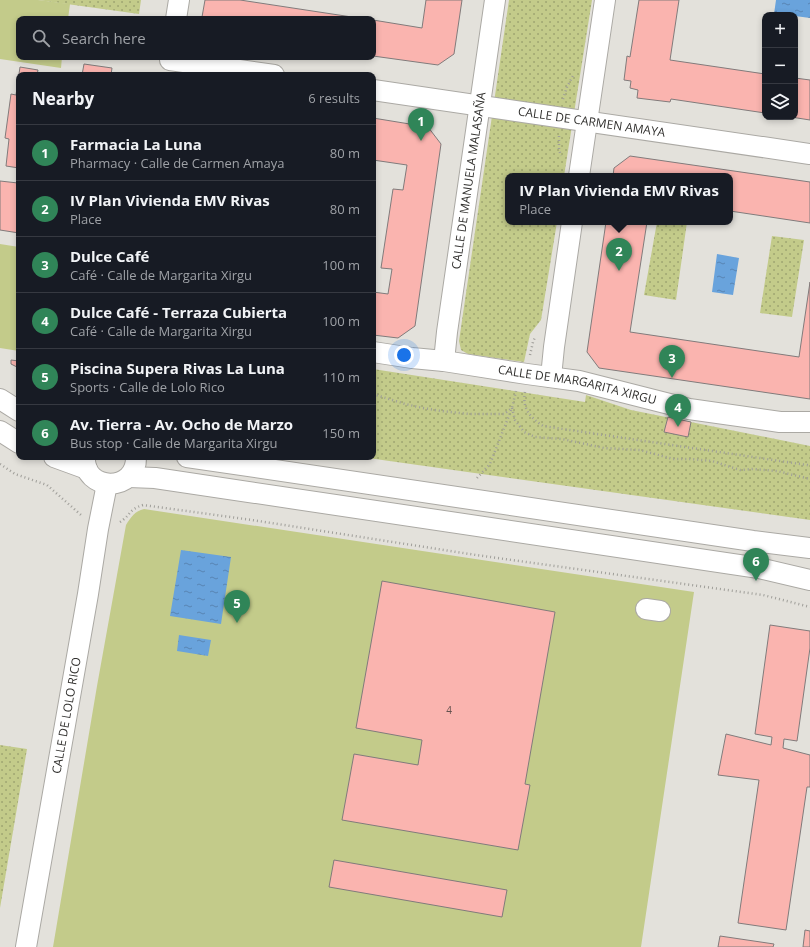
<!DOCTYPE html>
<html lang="en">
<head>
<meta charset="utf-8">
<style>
	:root { --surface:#171b24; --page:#242831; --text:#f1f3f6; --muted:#9ea1a6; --line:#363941; --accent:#308558 }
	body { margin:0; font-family:"Open Sans",sans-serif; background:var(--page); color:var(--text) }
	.controls { position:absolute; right:12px; top:12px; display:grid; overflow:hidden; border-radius:8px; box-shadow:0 2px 6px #0003 }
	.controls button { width:36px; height:36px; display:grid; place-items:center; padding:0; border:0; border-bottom:1px solid var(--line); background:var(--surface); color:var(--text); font:20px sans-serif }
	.you { position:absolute; left:404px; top:355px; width:14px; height:14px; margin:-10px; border:3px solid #fff; border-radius:50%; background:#1a73e8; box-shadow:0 0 0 6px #1a73e833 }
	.badge { display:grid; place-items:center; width:26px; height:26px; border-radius:50%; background:var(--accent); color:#fff; font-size:13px; font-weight:700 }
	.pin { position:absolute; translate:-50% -33px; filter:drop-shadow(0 1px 2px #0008) }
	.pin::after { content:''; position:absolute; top:21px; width:14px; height:12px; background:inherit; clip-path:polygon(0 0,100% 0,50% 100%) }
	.popup { position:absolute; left:505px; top:173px; width:228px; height:52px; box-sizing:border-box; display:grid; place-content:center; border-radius:8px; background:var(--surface); filter:drop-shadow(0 1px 3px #0005); font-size:13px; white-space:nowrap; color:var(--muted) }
	.popup b { font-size:15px; color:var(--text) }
	.popup::after { content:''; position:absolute; left:50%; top:100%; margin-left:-8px; border:8px solid transparent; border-top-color:var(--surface) }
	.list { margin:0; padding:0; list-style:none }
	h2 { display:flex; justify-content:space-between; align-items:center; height:52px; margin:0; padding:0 16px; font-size:17px }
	h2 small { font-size:13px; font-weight:400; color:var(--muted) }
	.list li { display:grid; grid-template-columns:26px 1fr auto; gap:12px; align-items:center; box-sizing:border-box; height:56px; padding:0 16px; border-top:1px solid var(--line) }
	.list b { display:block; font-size:15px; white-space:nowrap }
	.list p { margin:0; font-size:13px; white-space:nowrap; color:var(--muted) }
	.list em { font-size:13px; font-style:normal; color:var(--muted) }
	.icon { flex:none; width:22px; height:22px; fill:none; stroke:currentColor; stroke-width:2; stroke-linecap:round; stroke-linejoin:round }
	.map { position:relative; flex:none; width:810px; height:947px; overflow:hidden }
	.search { position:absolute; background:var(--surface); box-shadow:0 2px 6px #0003; left:16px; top:16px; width:360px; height:44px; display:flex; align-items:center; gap:10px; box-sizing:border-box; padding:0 14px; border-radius:8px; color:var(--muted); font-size:15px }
	.panel { position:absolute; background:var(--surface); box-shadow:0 2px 6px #0003; left:16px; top:72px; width:360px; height:388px; border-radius:8px }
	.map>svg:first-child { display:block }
	.green { fill:url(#green-dots) }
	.pitch { fill:#c3cb8a }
	.water { fill:url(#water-ripples) }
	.building { fill:#fab4af; stroke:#817b7b }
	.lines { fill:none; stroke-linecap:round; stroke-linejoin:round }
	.minor-casing { stroke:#aba9a4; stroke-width:22 }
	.path { stroke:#9f9e99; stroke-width:2.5; stroke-dasharray:1 3; stroke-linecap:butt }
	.minor { stroke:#fff; stroke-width:20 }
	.labels { text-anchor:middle; stroke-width:4; stroke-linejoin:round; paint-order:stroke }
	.number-label { font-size:10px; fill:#63514e }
	.street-label { font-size:12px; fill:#31302e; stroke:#f0eee9 }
</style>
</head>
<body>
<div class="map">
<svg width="810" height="947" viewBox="0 0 810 947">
	<defs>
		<pattern id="green-dots" width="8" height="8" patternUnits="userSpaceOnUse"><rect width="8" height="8" fill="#c3cb8a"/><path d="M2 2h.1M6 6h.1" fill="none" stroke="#9fa571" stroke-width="1.8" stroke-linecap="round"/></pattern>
		<pattern id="water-ripples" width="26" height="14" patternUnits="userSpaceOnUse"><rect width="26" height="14" fill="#69a3dc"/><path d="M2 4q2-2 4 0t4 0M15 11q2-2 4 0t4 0" fill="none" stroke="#5785b3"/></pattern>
	</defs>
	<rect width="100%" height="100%" fill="#e3e1db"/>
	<!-- green -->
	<path class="green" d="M38,0H141L139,14Z
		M509,0H592L564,176H508V222H557L541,320L530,334L524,362L468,354L461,350L459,341Z
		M657,222H687L676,300L644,295Z
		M772,236L804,240L792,317L760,313Z
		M373,369L585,402L586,395L631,410L810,446V520L361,457H373Z
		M0,745L27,749L0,908Z"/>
	<!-- pitch -->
	<path class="pitch" d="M0,0H38L70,4L68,19H19V57H62L61,68L0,59Z
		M0,244L19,247V351L0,348Z
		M144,509L694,592L641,947H53L97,686L126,525C131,517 135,511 144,509Z"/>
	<!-- water -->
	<path class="water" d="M776,0H810V18L795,16V15L774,14Z
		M717,254L739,258L733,295L712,292Z
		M181,550L231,557L221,624L170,616Z
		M179,635L211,640L208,656L177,651Z"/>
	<!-- building -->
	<path class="building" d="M205,0H240L365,19H204L202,17Z
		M426,0H462L454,54L438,65L373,56V20L422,28Z
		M639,0H679L670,60L765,74V113L671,99L670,102L637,98L638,90L630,88L631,81L624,80L627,56L630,57Z
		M84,64L112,68L111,75H82Z
		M20,67L38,70L37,75H19V168L6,166L9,139L5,138L11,94L16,95Z
		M795,78L810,80V120L791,117H795Z
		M373,118L428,127L441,144L415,326L398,338L373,335V292L388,294L392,269L381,268L393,189L403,190L407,165L373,160Z
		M630,156L810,182V223L730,211V176H613L614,168Z
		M0,181L18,183L17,195L19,196V233L0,230Z
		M606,222H647L630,332L799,357L810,282V399L599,368L587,352Z
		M11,360L19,361V368L11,364Z
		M668,417L691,422L688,437L664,432Z
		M382,581L555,612L525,784L530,785L518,850L342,820L354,754L418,765L422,740L356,728Z
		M770,625L810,631V648L797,741L784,739L783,748L810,755V787H807L786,930L738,923L759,780L718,775L726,734L771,745L772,737L755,734Z
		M334,860L507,890L502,917L329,887Z
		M805,930L810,931V947H803Z
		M720,936L774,944L773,947H718Z"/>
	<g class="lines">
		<defs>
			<g id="minor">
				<path d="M176,19L179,0"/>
				<path d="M170,60L274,75"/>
				<path id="s1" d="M373,90L810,154"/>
				<path d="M579,176L605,0"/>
				<path id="s2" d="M373,352L412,358L444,361L527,374L579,381L689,409L780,422H810"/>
				<path id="s3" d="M444,361L447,332L495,0"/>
				<path d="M551,377L554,347L572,222"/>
				<path d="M0,399L19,411"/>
				<path d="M0,431L19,443"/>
				<path d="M54,457L87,469"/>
				<path d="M85,457C83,492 137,493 136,457"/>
				<path d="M187,457L753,541L810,548"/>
				<path d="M129,477L155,478L759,568L810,580"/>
				<path d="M646,609L660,611"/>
				<path id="s4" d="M26,947L88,594L98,529L107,484"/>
			</g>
		</defs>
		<!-- minor casing -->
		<use href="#minor" class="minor-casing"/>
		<!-- path -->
		<path class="path" d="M563,99L567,87L574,74
			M559,136V149L561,156
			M530,355L533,342L535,337
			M525,392C522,409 530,417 543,426L807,465L810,466
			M373,394L405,404L423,408L441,411L469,414H504L512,408
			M512,408L515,420L524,432L535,437L562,439L604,448L640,450L673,459H691L712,461L740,470L753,469L777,471L810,479
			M0,464L15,474L47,485L81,515
			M477,478L490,464L512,408L516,391
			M120,522C130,516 129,509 143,505L252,520L476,555L763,595L810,607"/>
		<!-- minor -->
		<use href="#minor" class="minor"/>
	</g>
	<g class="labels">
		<!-- number labels -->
		<g class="number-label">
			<text x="449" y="714">4</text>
		</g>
		<!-- street labels -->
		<g class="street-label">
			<text dy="4" stroke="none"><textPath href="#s1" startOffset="221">CALLE DE CARMEN AMAYA</textPath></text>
			<text dy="4" stroke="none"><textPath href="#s3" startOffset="182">CALLE DE MANUELA MALASAÑA</textPath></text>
			<text dy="4" stroke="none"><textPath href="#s2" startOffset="207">CALLE DE MARGARITA XIRGU</textPath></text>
			<text dy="4" stroke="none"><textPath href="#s4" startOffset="235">CALLE DE LOLO RICO</textPath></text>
		</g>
	</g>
</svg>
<div class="controls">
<button>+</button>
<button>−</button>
<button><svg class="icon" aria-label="layers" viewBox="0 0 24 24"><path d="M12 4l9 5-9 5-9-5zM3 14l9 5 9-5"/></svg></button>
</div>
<div class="you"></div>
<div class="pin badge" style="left:421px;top:141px">1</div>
<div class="pin badge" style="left:619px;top:271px">2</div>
<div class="popup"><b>IV Plan Vivienda EMV Rivas</b>Place</div>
<div class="pin badge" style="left:672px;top:378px">3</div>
<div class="pin badge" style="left:678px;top:427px">4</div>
<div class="pin badge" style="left:237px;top:623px">5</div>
<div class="pin badge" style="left:756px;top:581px">6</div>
<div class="search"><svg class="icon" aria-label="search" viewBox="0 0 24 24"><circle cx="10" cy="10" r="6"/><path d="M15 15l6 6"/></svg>Search here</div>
<section class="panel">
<h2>Nearby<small>6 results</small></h2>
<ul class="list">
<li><span class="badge">1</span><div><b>Farmacia La Luna</b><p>Pharmacy · Calle de Carmen Amaya</p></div><em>80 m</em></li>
<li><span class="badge">2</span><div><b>IV Plan Vivienda EMV Rivas</b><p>Place</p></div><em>80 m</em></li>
<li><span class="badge">3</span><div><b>Dulce Café</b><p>Café · Calle de Margarita Xirgu</p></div><em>100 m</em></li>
<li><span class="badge">4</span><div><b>Dulce Café - Terraza Cubierta</b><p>Café · Calle de Margarita Xirgu</p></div><em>100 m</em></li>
<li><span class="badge">5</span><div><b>Piscina Supera Rivas La Luna</b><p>Sports · Calle de Lolo Rico</p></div><em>110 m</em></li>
<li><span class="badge">6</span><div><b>Av. Tierra - Av. Ocho de Marzo</b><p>Bus stop · Calle de Margarita Xirgu</p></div><em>150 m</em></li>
</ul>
</section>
</div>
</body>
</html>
